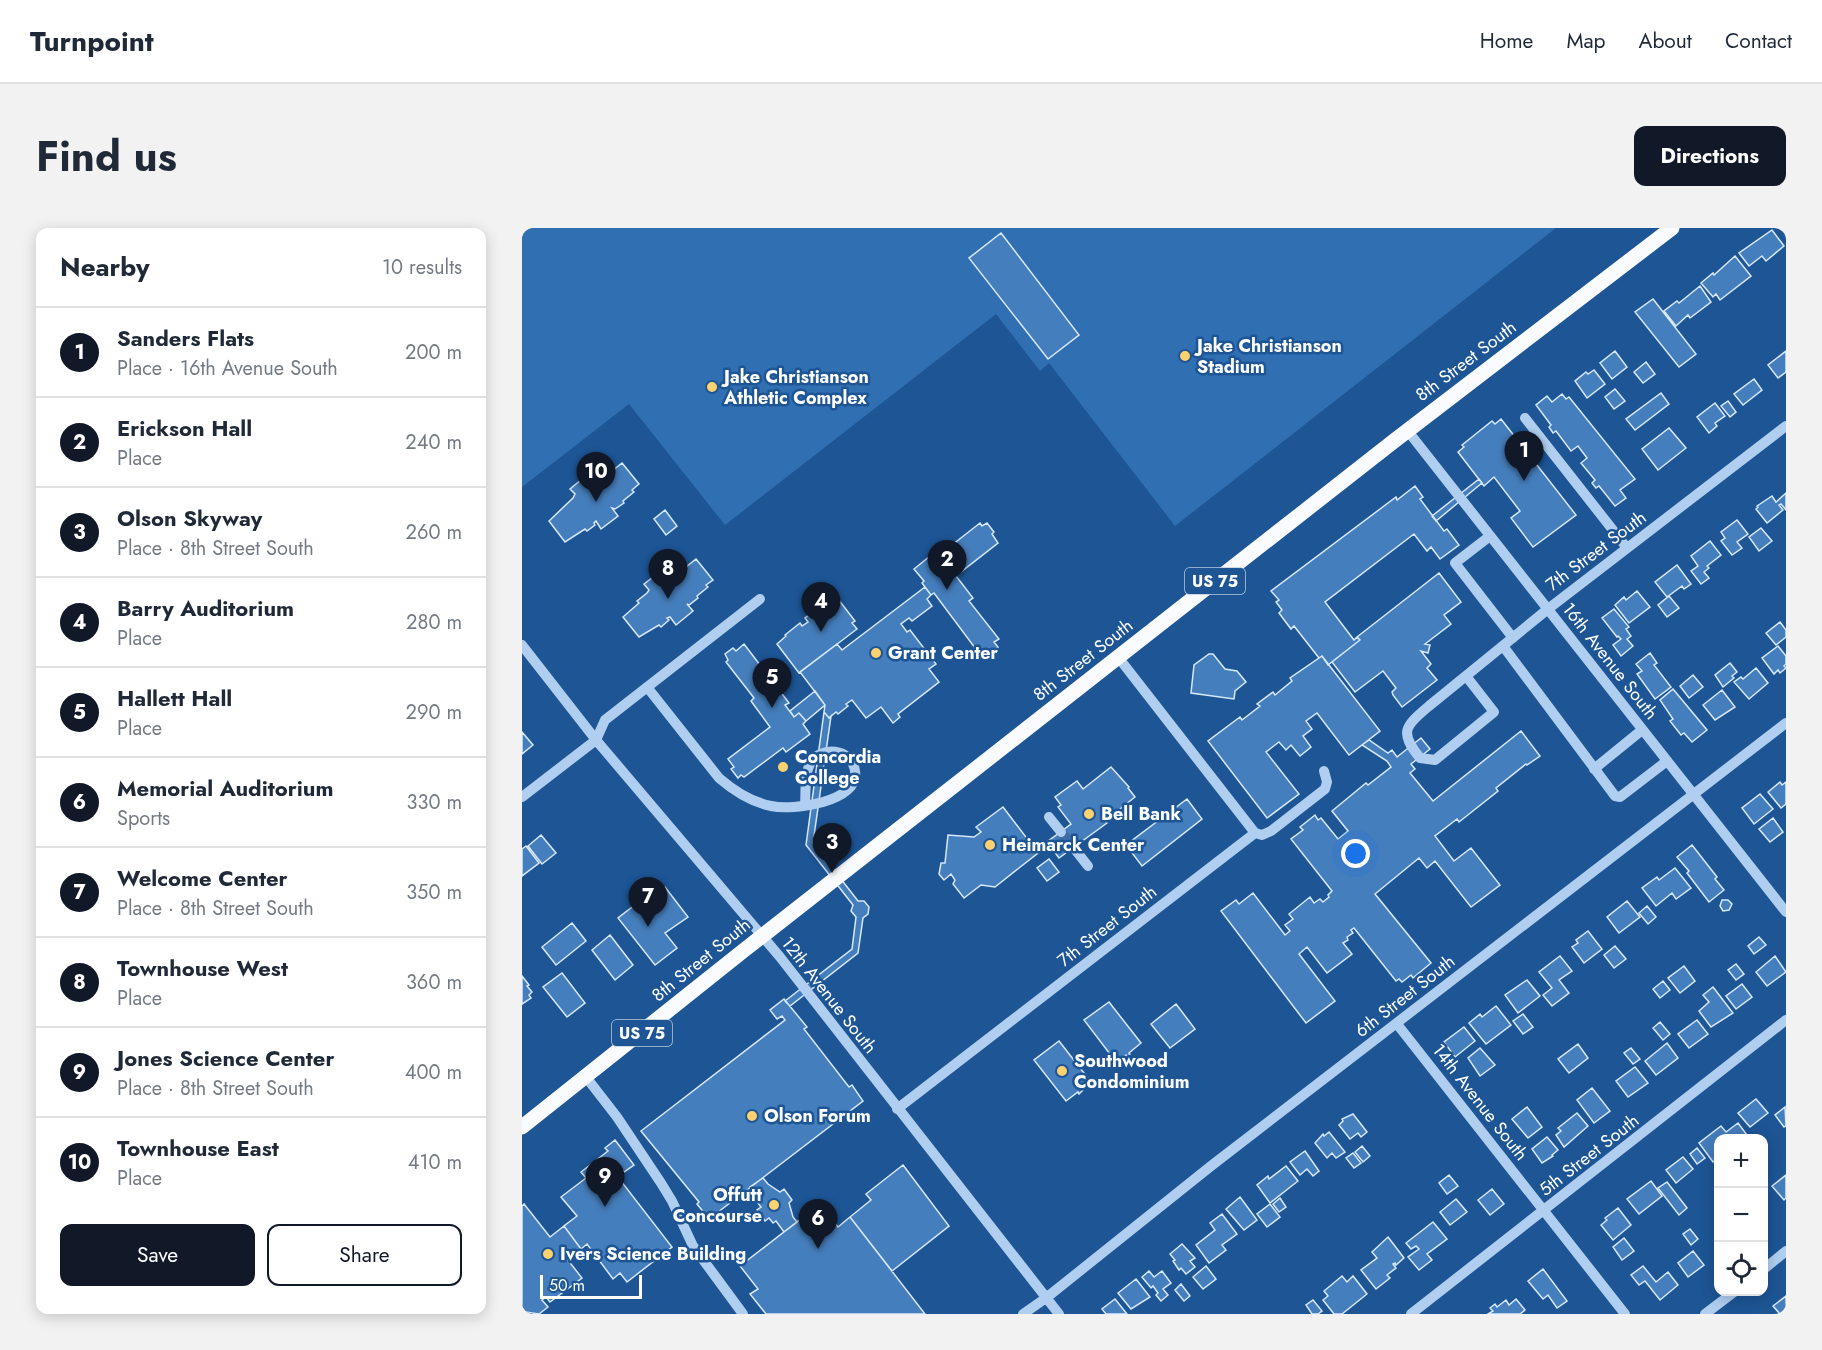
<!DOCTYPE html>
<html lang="en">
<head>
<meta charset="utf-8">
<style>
	:root { --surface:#fff; --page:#f2f2f3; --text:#1f2937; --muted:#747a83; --line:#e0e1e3; --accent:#111827 }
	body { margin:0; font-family:Jost,sans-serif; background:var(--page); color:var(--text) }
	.controls { position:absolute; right:18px; bottom:18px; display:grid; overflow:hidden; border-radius:12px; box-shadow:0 3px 15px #0003 }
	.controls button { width:54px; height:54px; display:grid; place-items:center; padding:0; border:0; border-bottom:2px solid var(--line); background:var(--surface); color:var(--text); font:30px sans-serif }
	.scale { position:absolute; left:18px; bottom:15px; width:102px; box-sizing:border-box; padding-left:6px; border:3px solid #fff; border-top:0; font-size:16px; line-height:21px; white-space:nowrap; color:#fff; -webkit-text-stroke:4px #1d5595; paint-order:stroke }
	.you { position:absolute; left:834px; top:626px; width:21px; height:21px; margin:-15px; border:4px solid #fff; border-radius:50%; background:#1a73e8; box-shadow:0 0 0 9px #1a73e833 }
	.badge { display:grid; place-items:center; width:39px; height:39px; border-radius:50%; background:var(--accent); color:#fff; font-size:20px; font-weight:700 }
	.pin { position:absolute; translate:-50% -50px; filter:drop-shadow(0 2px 3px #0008) }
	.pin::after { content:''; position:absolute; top:32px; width:21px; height:18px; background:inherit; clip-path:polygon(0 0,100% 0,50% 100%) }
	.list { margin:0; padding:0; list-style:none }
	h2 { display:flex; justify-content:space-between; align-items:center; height:78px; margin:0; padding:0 24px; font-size:26px }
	h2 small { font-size:20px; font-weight:400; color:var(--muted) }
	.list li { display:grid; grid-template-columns:39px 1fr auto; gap:18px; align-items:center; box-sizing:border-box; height:90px; padding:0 24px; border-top:2px solid var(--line) }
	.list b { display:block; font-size:22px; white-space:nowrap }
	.list p { margin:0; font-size:20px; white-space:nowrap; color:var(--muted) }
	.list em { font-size:20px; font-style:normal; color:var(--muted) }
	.actions { display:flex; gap:12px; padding:18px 24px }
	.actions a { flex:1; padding:14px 0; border:2px solid var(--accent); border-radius:12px; text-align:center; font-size:21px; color:var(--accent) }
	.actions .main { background:var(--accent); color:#fff }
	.icon { flex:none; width:33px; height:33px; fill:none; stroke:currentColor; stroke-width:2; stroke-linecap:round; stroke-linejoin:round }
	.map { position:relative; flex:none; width:1264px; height:1086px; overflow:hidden; border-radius:12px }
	header { display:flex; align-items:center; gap:36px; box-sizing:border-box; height:84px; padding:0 30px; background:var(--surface); border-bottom:2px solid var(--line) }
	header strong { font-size:28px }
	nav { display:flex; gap:33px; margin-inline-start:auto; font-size:21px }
	.intro { display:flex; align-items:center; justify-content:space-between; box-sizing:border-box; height:144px; padding:0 36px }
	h1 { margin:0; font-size:42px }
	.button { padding:15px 27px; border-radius:12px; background:var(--accent); color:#fff; font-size:21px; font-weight:700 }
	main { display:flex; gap:36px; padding:0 36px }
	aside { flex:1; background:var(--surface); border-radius:12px; box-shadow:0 3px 15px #0003 }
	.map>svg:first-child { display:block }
	.green { fill:#316fb3 }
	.building { fill:#457ebc; stroke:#d7e8fb; stroke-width:1.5 }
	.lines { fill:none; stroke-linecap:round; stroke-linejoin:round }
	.minor-tunnel { stroke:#3f6ea5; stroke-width:10; stroke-dasharray:10 5; stroke-linecap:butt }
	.minor { stroke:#b0ceef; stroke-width:10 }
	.major { stroke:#f9fbff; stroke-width:15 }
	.poi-dot { fill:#fed16f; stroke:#1d5595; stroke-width:2 }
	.labels { text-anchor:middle; stroke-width:5; stroke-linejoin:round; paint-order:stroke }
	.shield { fill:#1d5595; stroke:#bbccdf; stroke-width:1.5 }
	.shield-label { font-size:16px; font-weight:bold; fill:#fff }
	.poi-label { font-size:18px; font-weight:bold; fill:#fff; stroke:#1d5595; text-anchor:start }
	.street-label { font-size:18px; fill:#fff; stroke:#1d5595 }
</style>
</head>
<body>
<header>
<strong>Turnpoint</strong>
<nav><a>Home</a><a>Map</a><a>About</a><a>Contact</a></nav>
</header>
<div class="intro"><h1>Find us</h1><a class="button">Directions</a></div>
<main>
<aside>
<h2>Nearby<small>10 results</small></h2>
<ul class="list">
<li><span class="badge">1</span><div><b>Sanders Flats</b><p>Place · 16th Avenue South</p></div><em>200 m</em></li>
<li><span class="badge">2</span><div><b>Erickson Hall</b><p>Place</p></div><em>240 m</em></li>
<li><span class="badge">3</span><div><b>Olson Skyway</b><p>Place · 8th Street South</p></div><em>260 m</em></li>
<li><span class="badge">4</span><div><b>Barry Auditorium</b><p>Place</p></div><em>280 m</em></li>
<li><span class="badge">5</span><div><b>Hallett Hall</b><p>Place</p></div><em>290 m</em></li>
<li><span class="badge">6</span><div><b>Memorial Auditorium</b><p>Sports</p></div><em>330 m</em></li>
<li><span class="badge">7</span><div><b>Welcome Center</b><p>Place · 8th Street South</p></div><em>350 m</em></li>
<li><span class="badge">8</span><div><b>Townhouse West</b><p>Place</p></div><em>360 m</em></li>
<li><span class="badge">9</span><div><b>Jones Science Center</b><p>Place · 8th Street South</p></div><em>400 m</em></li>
<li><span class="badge">10</span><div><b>Townhouse East</b><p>Place</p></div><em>410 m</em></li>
</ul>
<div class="actions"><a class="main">Save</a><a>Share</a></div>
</aside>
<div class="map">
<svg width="1264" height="1086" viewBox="0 0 1264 1086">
	<rect width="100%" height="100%" fill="#1d5595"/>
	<!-- green -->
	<path class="green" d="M0,0H1034L653,298L527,135L518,143L474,86L203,297L107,176L0,259Z"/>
	<!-- building -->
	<path class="building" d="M1250,2L1262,18L1244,33L1240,28L1227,38L1217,25Z
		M479,5L557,107L526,131L447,30Z
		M1213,28L1229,48L1198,72L1194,66L1191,69L1179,55L1191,45L1192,47Z
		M1178,58L1189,74L1168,90L1166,87L1154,98L1142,83L1155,73L1157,75Z
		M1131,71L1174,126L1157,139L1113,84Z
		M1093,123L1105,139L1090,151L1078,135Z
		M1264,123V144L1256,150L1246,137Z
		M1124,134L1133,146L1121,155L1112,144Z
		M1072,142L1083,156L1065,170L1053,153L1064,144L1066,146Z
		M1232,151L1240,162L1221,177L1212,166Z
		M1093,161L1103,173L1092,181L1083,169Z
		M1139,165L1147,176L1113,202L1104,191Z
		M1040,166L1044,171L1047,169L1113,251L1098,262L1104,270L1093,278L1077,258L1074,260L1070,255L1073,252L1059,235L1065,230L1056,218L1049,223L1034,203L1031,205L1027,199L1029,197L1014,177L1025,168L1030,174Z
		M1206,173L1214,184L1208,189L1199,178Z
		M1193,175L1203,188L1193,195L1195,198L1187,205L1175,189Z
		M979,191L1054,287L1011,319L989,290L998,283L972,249L962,258L936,224L942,219L940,217L970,193L973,196Z
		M1147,200L1164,220L1136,242L1120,221Z
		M100,235L117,256L110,262L112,264L101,273L102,275L93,281L90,280L96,288L79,301L74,293L72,295L73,297L65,303L63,301L43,314L27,293L51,270L53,266L48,261L65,247L70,253L74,252L83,245L85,247Z
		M957,251L960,255L914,293L910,288Z
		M893,258L901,269L898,271L922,303L925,301L937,317L918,331L909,319L905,323L892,306L803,374L832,412L835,409L838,412L806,437L800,428L797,430L772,398L769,401L757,385L760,382L754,374L757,372L749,363L874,269L875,272Z
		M1264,265V282L1259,276L1257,277L1261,282L1245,295L1234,281L1236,279L1235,278L1250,268L1254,274Z
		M143,282L155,298L144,307L132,291Z
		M1215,292L1226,306L1215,314L1220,320L1210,327L1199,313L1203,310L1199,304Z
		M458,295L460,298L465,295L472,304L470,306L476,315L434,348L451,370L447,373L477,411L472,414L476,419L468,425L466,422L459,428L412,365L409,367L400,355L402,353L392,341L418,320L421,324Z
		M1239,300L1250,313L1237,323L1227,309Z
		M1188,313L1199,327L1185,338L1187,340L1182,344L1187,350L1179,356L1169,343L1176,338L1169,328Z
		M174,331L191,352L184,357L186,359L175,368L176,370L167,377L165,376L171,383L154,397L148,389L145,390L147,392L139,399L137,397L117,409L101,389L117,375L115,373L125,365L127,362L122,356L139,343L144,349L148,348L157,340L159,343Z
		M1155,337L1169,356L1162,361L1160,358L1145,369L1133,354Z
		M917,345L939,374L922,387L929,396L903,416L908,417L906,425L899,423L909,436L905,440L915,452L880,479L871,467L870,464L874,460L861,443L833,464L810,434L838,412L835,409Z
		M403,359L409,367L405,371L410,378L390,393L387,390L379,396L385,404L388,402L414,436L407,441L417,454L376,486L378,489L371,495L359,479L344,490L330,472L324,476L326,478L316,486L314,484L307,490L302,484L303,477L278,444L315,416L320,422Z
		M1115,363L1128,379L1107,395L1093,377L1102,369L1104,372Z
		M313,367L333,393L330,395L335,401L277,445L255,416L264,408L263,407L278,395L280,398L286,394L283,390Z
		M1147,368L1157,380L1145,389L1136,377Z
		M1092,381L1107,399L1104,401L1109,408L1105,411L1111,418L1099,428L1091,417L1099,411L1096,408L1095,409L1080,390Z
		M1258,394L1264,402V409L1254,417L1244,405Z
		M222,416L267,475L263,477L272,489L277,485L284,493L281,496L288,506L264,524L261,520L222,549L219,547L216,550L209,541L212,539L206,531L248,499L229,473L232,470L204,434L206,432L203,426L211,420L214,423Z
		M1256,418L1264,428V436L1262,438L1264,440L1258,445L1256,442L1252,446L1240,430Z
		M1128,425L1135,435L1132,437L1149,459L1133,471L1115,446L1120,443L1114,436Z
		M687,426H691L703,441L715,443L724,454L713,463L712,471L669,465L672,437Z
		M800,428L858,503L827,527L795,485L784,493L790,501L781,508L789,519L778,528L769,517L764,522L757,514L744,524L777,566L745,590L686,513L718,489L720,492L738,478L735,476L751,464L753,467L770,453L768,450Z
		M1208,435L1215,444L1210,448L1212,450L1201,459L1193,447Z
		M1234,440L1246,455L1227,471L1212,454L1219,449L1221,451Z
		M1171,447L1181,459L1167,470L1158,458Z
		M1151,461L1185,502L1170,514L1162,505L1159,507L1148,493L1151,491L1138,472Z
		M1200,462L1213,479L1193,492L1181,477Z
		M293,463L303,477L284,493L277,485L272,489L268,483Z
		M302,484L307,490L309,488L291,615L336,673H342L347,679L346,686L341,690L336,725L268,778L263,773L330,721L334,689L329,683L331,677L284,617Z
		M999,503L1018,528L1005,537L1004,536L974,560L976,563L937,594L935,591L913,608L932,633L949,620L978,657L949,679L913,633L905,640L897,630L853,666L909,735L891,750L889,747L880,754L877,751L874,753L832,700L829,702L831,705L825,709L826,712L821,715L830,726L805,745L785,719L777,726L813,773L784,795L699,683L714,672L717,676L731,665L763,707L768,703L763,697L771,691L767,686L788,669L792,675L798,671L801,674L807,669L806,667L810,663L769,611L781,602L778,599L793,587L796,592L799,590L816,611L826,603L810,583L844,555L846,557L869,539L865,533L840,517L847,512L866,525L870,522L875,529L899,510L908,521L889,536L893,541L888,545L911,573Z
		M0,504L11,517L0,526Z
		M589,539L607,559L606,560L613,569L583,593L585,595L537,630L525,614L549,596L536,579L539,577L533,569L555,553L561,561Z
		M1258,554L1260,557L1264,554V576L1259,580L1246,564Z
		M1238,566L1251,581L1232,596L1220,580Z
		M665,571L680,591L620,638L604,617Z
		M481,579L516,625L473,659L459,657L442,670L431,656L433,652L429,646L422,652L417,646L419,635H423L426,607L452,609L459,604L454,599Z
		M1251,590L1261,604L1248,614L1237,601Z
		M19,607L34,625L20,636L6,618Z
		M1170,617L1195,649L1193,651L1202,662L1187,674L1165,645L1167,643L1155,629Z
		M4,618L17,635L0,648V621Z
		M527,631L537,644L525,653L515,640Z
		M1153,640L1169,660L1154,671L1150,665L1134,678L1120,660L1135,649L1137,652Z
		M143,659L166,689L143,705L155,720L133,737L96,690L118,673L122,679L131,672L129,670Z
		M1200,672H1206L1210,676L1207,682L1201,683L1198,678Z
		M1105,673L1118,689L1097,705L1085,689Z
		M1125,678L1134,689L1126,696L1117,685Z
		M50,695L64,713L34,737L20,719Z
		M1066,703L1080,721L1062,735L1050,719L1056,715L1054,712Z
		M88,707L111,737L93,752L70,722Z
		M1237,709L1244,717L1232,726L1226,718Z
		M1093,718L1104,731L1092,740L1082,727Z
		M1038,728L1050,743L1037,752L1047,765L1030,778L1021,767L1030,760L1017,744Z
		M1253,728L1264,744L1245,758L1234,744Z
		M1214,736L1222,746L1214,752L1206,742Z
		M1162,738L1173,753L1158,765L1146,750Z
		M40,745L63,775L45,789L21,759Z
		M0,748L7,757L5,758L10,764L7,767L9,770L0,776Z
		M1005,752L1018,768L996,785L983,767Z
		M1141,753L1148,762L1138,770L1131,761Z
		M1220,756L1230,769L1214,781L1204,768Z
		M1191,759L1211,785L1189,799L1177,783L1187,774L1181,767Z
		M262,771L285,799L282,801L327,859L330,857L341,873L187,991L175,976L177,974L119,903L263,792L260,788L255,791L248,782Z
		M587,774L619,815L607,825L608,826L605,829L604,827L594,834L562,792Z
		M654,776L673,801L648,820L629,796Z
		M974,778L989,797L964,816L947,795L958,786L960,789Z
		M1001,786L1011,799L1001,806L991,793Z
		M1175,792L1186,806L1167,820L1156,806Z
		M1138,794L1148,806L1141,812L1131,800Z
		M942,799L953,813L933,829L922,814Z
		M537,813L569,854L557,866L556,864L544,873L512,832Z
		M1145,815L1156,830L1134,847L1123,833Z
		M1056,816L1066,830L1047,845L1036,831Z
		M958,820L973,837L958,848L946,830Z
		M1109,820L1118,831L1111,836L1102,825Z
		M1113,839L1126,855L1106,869L1094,853Z
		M1070,860L1088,883L1072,895L1055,872Z
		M1234,871L1246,885L1228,899L1216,885Z
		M1005,879L1020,899L1006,910L990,891Z
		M1263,879L1264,898L1262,899L1253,887Z
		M1055,885L1066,898L1042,919L1034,907L1039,903L1036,900Z
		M831,886L845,904L839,909L836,905L828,911L817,897L821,893L820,891Z
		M1216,895L1225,907L1221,910H1196V930L1191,934L1177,915L1199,898L1204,904Z
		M807,904L823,924L814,930L810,925L805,930L793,915L801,906L802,908Z
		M1025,909L1036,922L1030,927L1031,928L1020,935L1010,921Z
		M93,912L112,937L102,944L98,940L92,944L150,1019L105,1054L98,1045L91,1051L65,1016L59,1021L42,998L55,988L39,969L64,950L59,944L86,923L83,920Z
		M840,918L848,928L841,934L833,924Z
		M1175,920L1183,930L1175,936L1168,926Z
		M783,923L797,943L791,948L785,941L778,947L768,934Z
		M831,925L839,935L832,940L824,930Z
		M1161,929L1171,941L1154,955L1144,942Z
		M381,937L427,998L370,1043L328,989L349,972L344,966Z
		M764,938L776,953L748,975L735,957L746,948L747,951Z
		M927,947L936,958L925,966L917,955Z
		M1264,947V970L1262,972L1250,958Z
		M241,950L246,956L258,964L262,961L270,972L267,975L271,989L275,994L262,1004L254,993L251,995L247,990L243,993L235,982L239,979L235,974L238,972L228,959Z
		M1129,953L1140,968L1117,986L1105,971Z
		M1145,954L1165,980L1157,987L1136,960Z
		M970,961L982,976L968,987L956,972Z
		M718,969L735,992L722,1002L704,981Z
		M758,970L764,979L757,984L751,976Z
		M934,971L945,984L928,997L918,984Z
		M2,976L28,1009L42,998L59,1021L45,1031L60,1050L28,1074L24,1069L20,1072L26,1079L17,1086L4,1084L0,1086V978Z
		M298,976L316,999L328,989L403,1086H244L228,1066L236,1061L218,1038Z
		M748,976L758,989L745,999L735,986Z
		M1096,980L1109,997L1091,1012L1079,997L1085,992L1083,990Z
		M700,986L715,1006L700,1017L704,1022L687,1035L674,1017L693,1002L688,995Z
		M911,994L925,1011L905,1026L910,1032L897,1042L886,1029L897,1021L894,1018L889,1021L884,1015Z
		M1168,1001L1176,1011L1169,1017L1161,1006Z
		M866,1009L882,1030L874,1037L873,1035L871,1036L874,1040L865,1047L868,1050L854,1061L839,1042L855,1030L850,1024Z
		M1102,1010L1112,1023L1100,1032L1091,1019Z
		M660,1016L673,1030L668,1033L673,1039L664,1046L659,1040L657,1042L651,1033L653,1032L648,1026Z
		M1171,1023L1182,1037L1166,1049L1156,1035Z
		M684,1038L694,1051L681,1061L671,1049Z
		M1121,1038L1134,1054L1146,1044L1156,1057L1138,1072L1123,1053L1117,1057L1109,1047Z
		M1021,1041L1045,1073L1035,1080L1026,1067L1021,1071L1006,1053Z
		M627,1043L632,1049L640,1043L649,1055L641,1061L646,1067L639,1073L634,1067L636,1065L631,1058L629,1060L620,1049Z
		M820,1048L825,1054L831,1048L845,1066L820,1086H812L801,1072L806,1068L802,1063Z
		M614,1051L628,1069L609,1081L596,1065Z
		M659,1056L668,1068L662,1073L653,1062Z
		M1264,1068V1086H1258L1251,1078Z
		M593,1071L605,1086H584L580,1081Z
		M994,1071L1003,1082L998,1086H966L971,1083L968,1080L973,1076L975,1079L984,1072L987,1077Z
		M791,1072L800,1083L796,1086H790L784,1077Z"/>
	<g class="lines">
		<!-- minor-tunnel -->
		<path class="minor-tunnel" d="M539,604L551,619"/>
		<!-- minor -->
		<path class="minor" d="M1003,190L1105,320
			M885,202L1264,684
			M968,308L933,335L991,410
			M0,417L74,512L258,729L537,1086
			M981,418L1093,568L1098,569L1145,533
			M596,429L733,605
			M944,448L972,484L913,532L898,530C876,503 884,498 907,478L1026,381L1264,198
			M125,459L197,550C212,563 229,574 249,578C271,583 338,574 333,543C330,520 298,517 288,536C282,547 284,565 283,577
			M1072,541L1120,502
			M0,569L74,512L83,492L238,371
			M527,589L539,604
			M551,619L566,638
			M875,796L1103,1086
			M64,849L95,889L139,955L150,973L171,1018L221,1086
			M375,881L733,605L740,607L749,603L803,561L805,554L802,543
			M1242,1041L1264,1023
			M501,1086L524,1070L689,938L1264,495
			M889,1086L1264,792
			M1183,1086L1212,1064"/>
		<!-- major -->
		<path class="major" d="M0,899L221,723L872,213L1150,0"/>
	</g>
	<!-- markers -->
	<g class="poi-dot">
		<circle cx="663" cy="128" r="6"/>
		<circle cx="190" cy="159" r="6"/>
		<circle cx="354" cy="425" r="6"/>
		<circle cx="261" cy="539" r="6"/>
		<circle cx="567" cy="586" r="6"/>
		<circle cx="468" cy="617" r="6"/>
		<circle cx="540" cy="843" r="6"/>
		<circle cx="230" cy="888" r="6"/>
		<circle cx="252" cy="977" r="6"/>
		<circle cx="26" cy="1026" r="6"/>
	</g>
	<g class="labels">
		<!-- shield labels -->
		<g class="shield">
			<rect x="663" y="340" width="60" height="26" rx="4.5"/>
			<rect x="90" y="792" width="60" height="26" rx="4.5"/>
		</g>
		<g class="shield-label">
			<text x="693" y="359">US 75</text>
			<text x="120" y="811">US 75</text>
		</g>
		<!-- poi labels -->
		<g class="poi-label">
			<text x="675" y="124">Jake Christianson<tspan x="675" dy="21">Stadium</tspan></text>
			<text x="202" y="155">Jake Christianson<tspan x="202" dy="21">Athletic Complex</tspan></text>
			<text x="366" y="431">Grant Center</text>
			<text x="273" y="535">Concordia<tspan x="273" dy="21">College</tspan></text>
			<text x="579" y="592">Bell Bank</text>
			<text x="480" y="623">Heimarck Center</text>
			<text x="552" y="839">Southwood<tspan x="552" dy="21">Condominium</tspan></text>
			<text x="242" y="894">Olson Forum</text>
			<text x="240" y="973" text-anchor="end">Offutt<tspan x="240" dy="21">Concourse</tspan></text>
			<text x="38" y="1032">Ivers Science Building</text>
		</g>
		<!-- street labels -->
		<g class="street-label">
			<text transform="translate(944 133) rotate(-37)" y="6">8th Street South</text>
			<text transform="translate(1074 323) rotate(-37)" y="6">7th Street South</text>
			<text transform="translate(561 432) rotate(-38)" y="6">8th Street South</text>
			<text transform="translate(1088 433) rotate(52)" y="6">16th Avenue South</text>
			<text transform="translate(585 698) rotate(-38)" y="6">7th Street South</text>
			<text transform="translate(179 732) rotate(-39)" y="6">8th Street South</text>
			<text transform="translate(307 767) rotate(52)" y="6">12th Avenue South</text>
			<text transform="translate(883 768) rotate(-38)" y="6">6th Street South</text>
			<text transform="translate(958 874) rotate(52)" y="6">14th Avenue South</text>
			<text transform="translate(1067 927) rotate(-38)" y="6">5th Street South</text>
		</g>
	</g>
</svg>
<div class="controls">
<button>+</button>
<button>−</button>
<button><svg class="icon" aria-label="locate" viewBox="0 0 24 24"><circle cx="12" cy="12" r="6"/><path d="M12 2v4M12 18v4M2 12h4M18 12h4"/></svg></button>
</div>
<div class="scale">50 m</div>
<div class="you"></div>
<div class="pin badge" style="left:1002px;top:253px">1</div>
<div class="pin badge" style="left:425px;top:362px">2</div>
<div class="pin badge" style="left:310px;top:645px">3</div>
<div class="pin badge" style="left:299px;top:404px">4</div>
<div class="pin badge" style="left:250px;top:480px">5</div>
<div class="pin badge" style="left:296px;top:1021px">6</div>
<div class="pin badge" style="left:126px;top:699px">7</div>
<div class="pin badge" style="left:146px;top:371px">8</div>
<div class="pin badge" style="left:83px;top:979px">9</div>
<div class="pin badge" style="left:74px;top:274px">10</div>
</div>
</main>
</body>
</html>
